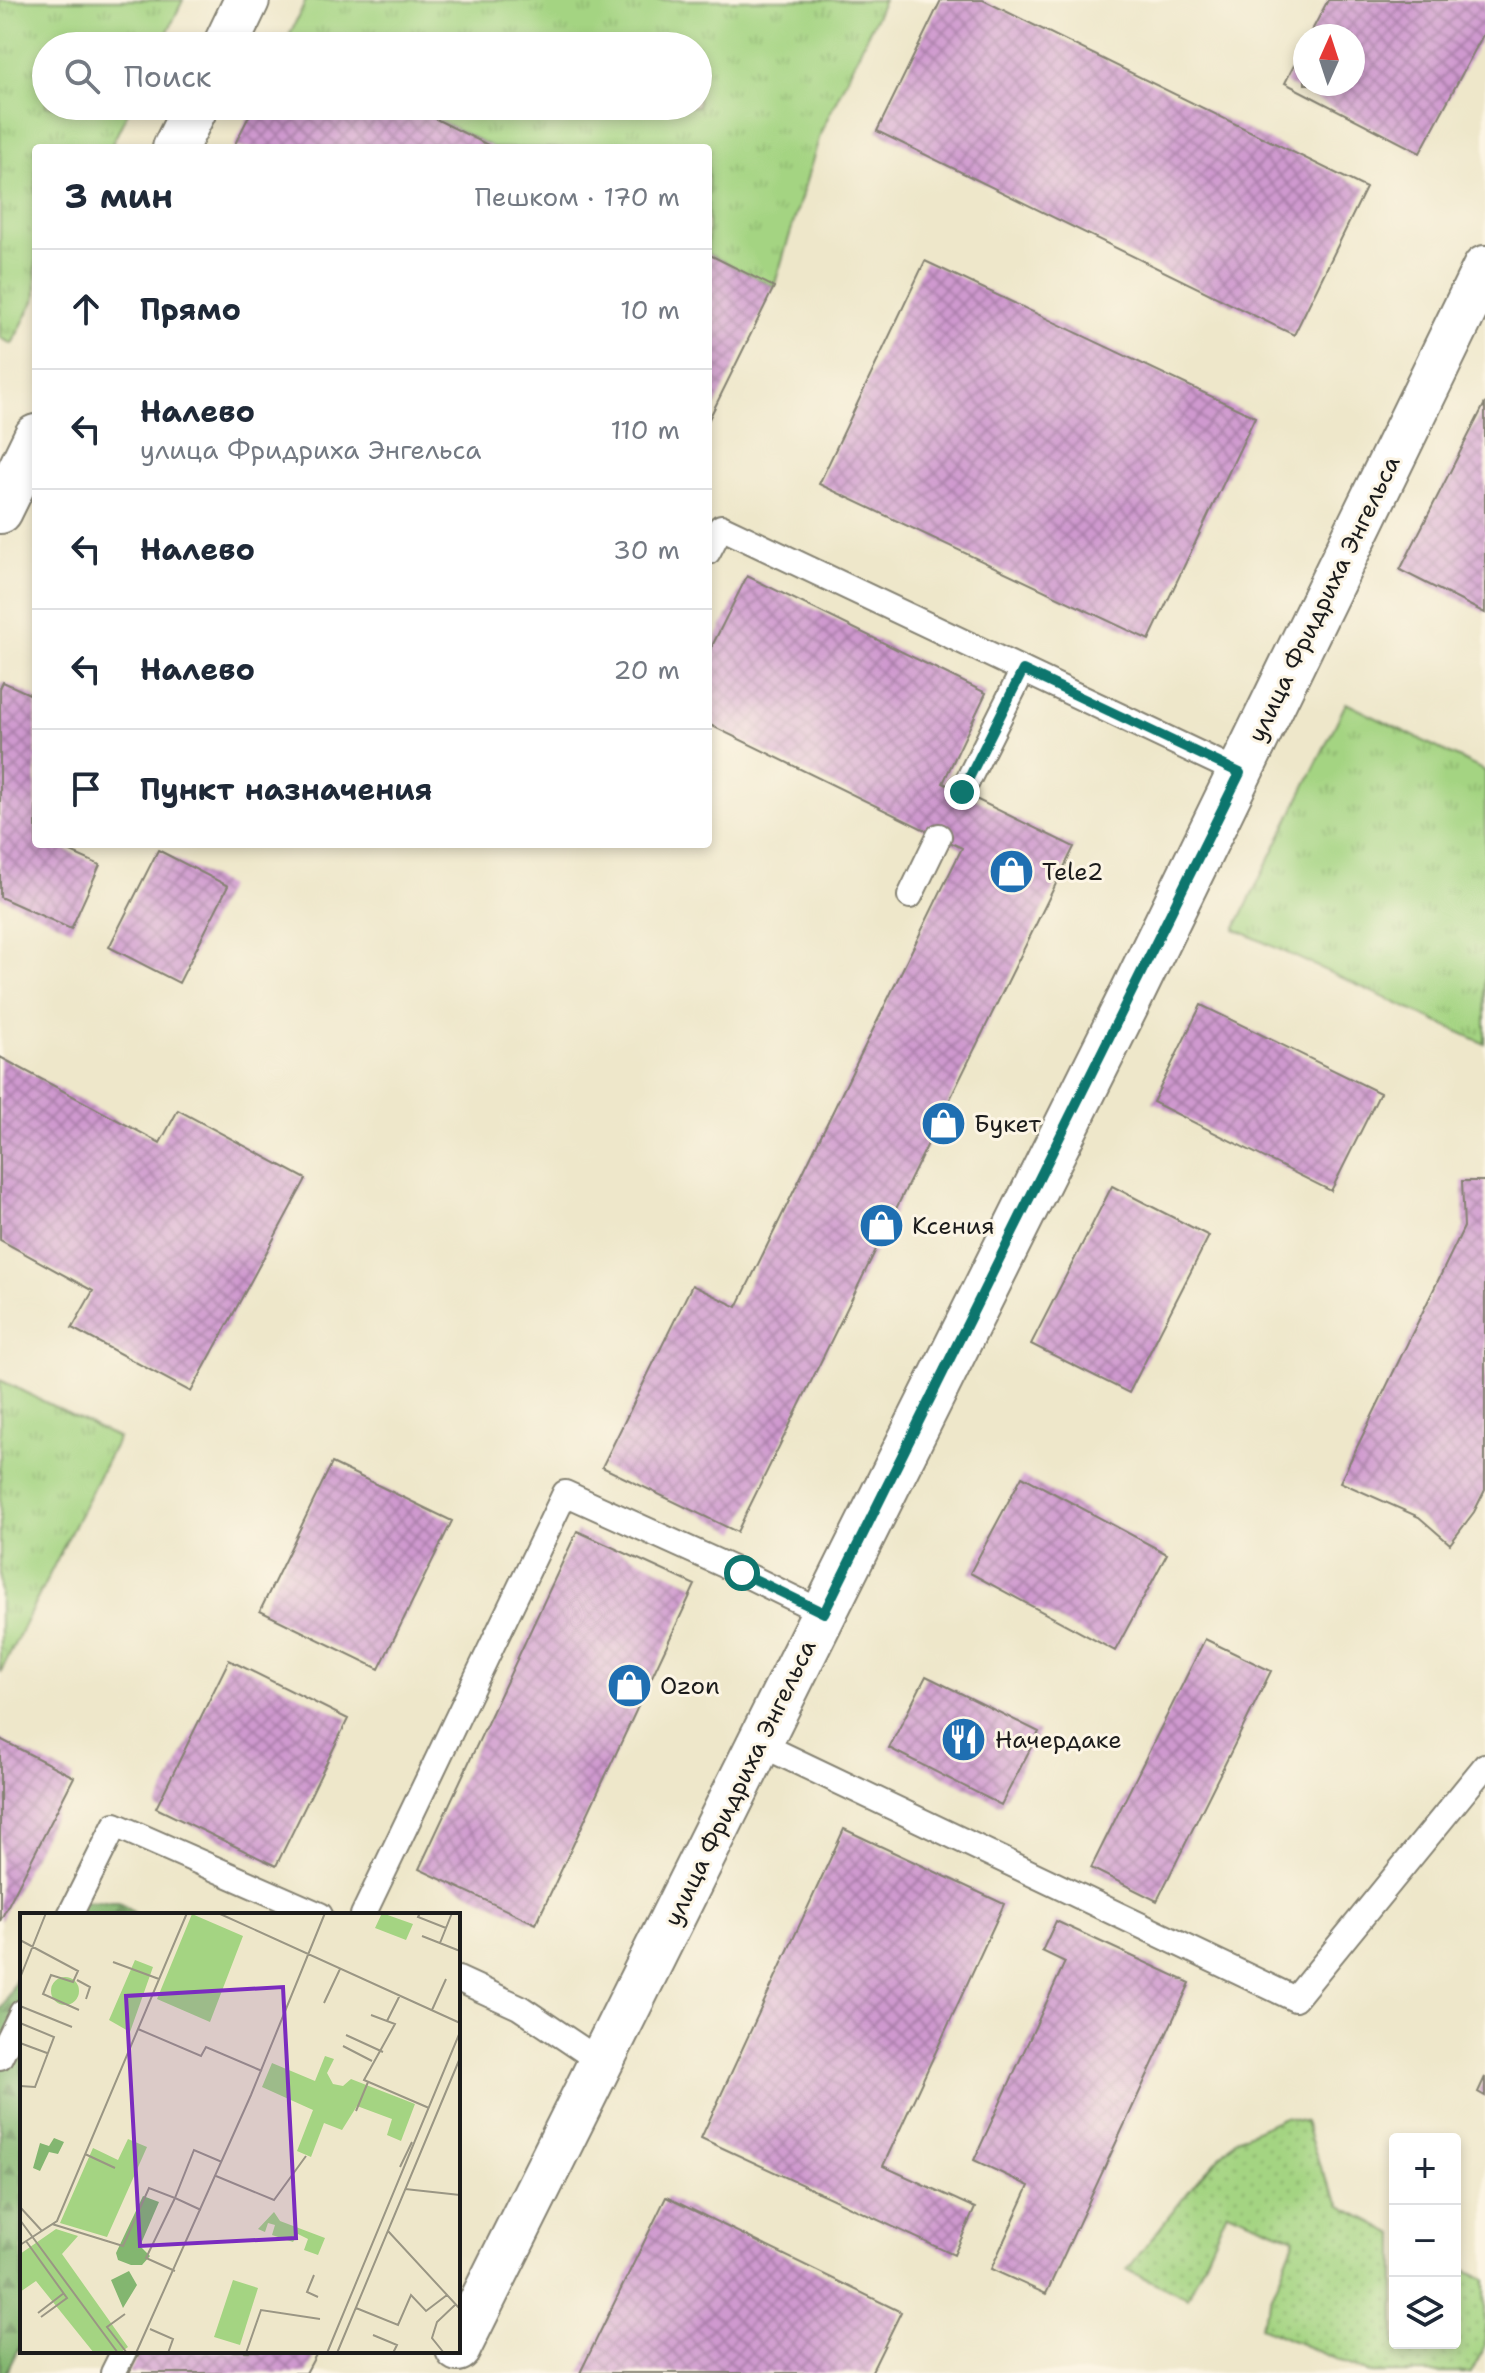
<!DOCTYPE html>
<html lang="ru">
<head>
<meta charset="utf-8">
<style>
	:root { --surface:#fff; --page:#f6f6f7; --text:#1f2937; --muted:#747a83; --line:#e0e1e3 }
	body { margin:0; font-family:"Shantell Sans",sans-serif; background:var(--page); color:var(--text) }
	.controls { position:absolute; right:24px; bottom:24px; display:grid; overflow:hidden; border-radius:8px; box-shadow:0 4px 12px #0003 }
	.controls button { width:72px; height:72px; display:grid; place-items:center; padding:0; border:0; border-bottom:2px solid var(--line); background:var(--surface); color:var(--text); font:40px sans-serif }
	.compass { position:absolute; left:1293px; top:24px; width:72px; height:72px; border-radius:50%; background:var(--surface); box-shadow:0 4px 12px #0003; rotate:3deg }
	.stop { position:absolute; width:24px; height:24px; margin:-18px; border:6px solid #0f766e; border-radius:50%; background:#fff }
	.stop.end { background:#0f766e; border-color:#fff; box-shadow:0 2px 8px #0008 }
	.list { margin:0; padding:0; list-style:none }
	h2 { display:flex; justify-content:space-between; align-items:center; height:104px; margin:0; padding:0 32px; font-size:34px }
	h2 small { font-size:26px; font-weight:400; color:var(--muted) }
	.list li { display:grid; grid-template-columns:52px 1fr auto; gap:24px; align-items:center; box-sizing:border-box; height:120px; padding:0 32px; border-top:2px solid var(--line) }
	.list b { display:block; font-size:30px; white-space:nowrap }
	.list p { margin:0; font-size:26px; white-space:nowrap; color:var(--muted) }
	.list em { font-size:26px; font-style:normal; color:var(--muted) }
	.icon { flex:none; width:44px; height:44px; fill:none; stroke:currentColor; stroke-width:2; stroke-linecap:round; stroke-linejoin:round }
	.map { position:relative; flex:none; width:1485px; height:2373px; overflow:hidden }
	.search { position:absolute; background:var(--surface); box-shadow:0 4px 12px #0003; left:32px; top:32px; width:680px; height:88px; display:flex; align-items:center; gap:20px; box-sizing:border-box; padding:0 28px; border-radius:44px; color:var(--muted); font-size:30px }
	.panel { position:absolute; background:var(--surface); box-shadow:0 4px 12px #0003; left:32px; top:144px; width:680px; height:704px; border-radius:8px }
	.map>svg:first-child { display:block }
	.grass { fill:url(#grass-dots); stroke:#60784f; stroke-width:2 }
	.forest { fill:url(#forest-firs); stroke:#506946; stroke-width:2 }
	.park { fill:url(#park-tufts); stroke:#60784f; stroke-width:2 }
	.building { fill:url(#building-cross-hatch) }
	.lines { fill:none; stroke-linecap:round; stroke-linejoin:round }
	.lane-casing { stroke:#858273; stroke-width:28 }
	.secondary-casing { stroke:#858273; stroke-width:48 }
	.lane { stroke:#fff; stroke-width:24 }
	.secondary { stroke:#fff; stroke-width:44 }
	.route { stroke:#0f766e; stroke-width:10 }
	.labels { text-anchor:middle; stroke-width:6; stroke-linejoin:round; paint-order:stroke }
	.street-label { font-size:24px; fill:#1c1c1c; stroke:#fcf5e5 }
	.poi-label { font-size:24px; fill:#1c1c1c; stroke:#fcf5e5; text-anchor:start }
	.inset-road { fill:none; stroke:#9a9684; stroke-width:2 }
	.view { fill:#7b2cbf; fill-opacity:0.15; stroke:#7b2cbf; stroke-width:4 }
	.inset-edge { fill:none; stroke:#1c1c1c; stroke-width:4 }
</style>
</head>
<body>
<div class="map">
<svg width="1485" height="2373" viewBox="0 0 1485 2373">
	<defs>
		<pattern id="grass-dots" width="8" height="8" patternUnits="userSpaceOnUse" patternTransform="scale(2)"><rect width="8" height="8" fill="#a4d482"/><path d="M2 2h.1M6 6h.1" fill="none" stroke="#8db570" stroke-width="1.8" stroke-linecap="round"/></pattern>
		<pattern id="forest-firs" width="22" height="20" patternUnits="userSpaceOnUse" patternTransform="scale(2)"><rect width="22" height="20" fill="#83b670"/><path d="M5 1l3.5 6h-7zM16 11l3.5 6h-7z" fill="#6a935b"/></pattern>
		<pattern id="park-tufts" width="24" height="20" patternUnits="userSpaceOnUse" patternTransform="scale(2)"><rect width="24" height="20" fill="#a4d482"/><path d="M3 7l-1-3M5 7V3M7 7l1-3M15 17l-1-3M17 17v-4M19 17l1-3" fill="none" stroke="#8db570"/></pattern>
		<pattern id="building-cross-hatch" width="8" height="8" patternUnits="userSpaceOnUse" patternTransform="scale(2)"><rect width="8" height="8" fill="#cf99cf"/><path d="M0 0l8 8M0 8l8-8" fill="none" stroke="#a77ca7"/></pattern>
	</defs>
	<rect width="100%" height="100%" fill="#fcf5e5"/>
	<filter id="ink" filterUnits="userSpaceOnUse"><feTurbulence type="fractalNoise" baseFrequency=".0125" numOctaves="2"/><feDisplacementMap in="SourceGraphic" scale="16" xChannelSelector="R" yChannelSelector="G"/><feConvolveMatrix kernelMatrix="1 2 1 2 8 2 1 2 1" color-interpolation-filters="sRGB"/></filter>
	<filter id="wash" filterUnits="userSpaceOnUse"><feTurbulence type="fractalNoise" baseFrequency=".006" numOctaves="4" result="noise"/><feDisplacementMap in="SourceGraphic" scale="32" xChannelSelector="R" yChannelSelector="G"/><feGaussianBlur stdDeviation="1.8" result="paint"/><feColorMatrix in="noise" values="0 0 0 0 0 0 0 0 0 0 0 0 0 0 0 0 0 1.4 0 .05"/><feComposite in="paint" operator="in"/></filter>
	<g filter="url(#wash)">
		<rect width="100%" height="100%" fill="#eee7ca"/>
		<!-- grass -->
		<path class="grass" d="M1284,2117L1305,2122L1321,2170L1341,2206L1395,2234V2343H1455V2265L1485,2279V2347L1471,2373H1369L1260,2327L1295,2238L1227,2211L1188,2298L1127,2270L1196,2182L1236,2139Z"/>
		<!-- forest -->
		<path class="forest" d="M54,1901L119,1902L137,1915H47Z
			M22,1967V2341L6,2373H0V2012Z"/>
		<!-- park -->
		<path class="park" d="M0,0H183L161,46H46V106H131L110,148H36V297L12,344L0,338Z
			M306,0H884L821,132L774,287L708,254V148H494L410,106H698V46H289L285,44Z
			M1346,703L1485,771V1044L1235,929Z
			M0,1380L118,1438L0,1673Z"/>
		<g id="blocks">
			<!-- building -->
			<path class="building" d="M941,0H983L1366,188L1294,335L877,131Z
				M1328,0H1485V31L1420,153L1285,83L1305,44V84H1353V36H1309Z
				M254,106H410L494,148H233Z
				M708,254L774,287L708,421Z
				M925,261L1255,417L1149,640L819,484Z
				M1485,403V613L1400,570Z
				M747,576L986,693L943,783L1074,847L737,1532L602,1467L692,1285L737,1307L962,848L708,724V654Z
				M3,682L36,697V844H53L100,865L71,929L0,897V688Z
				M158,850L228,886L179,983L109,947Z
				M1201,1005L1380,1093L1331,1191L1153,1102Z
				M0,1057L160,1143L178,1110L306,1179L191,1392L72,1328L93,1291L0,1240Z
				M1462,1181H1485V1490L1474,1512L1450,1544L1419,1517L1340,1482L1464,1227Z
				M1112,1186L1209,1236L1129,1393L1031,1344Z
				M332,1463L452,1521L379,1669L260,1611Z
				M1022,1476L1167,1554L1115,1651L970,1573Z
				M577,1531L695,1585L536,1924L419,1869Z
				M1205,1639L1271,1671L1157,1901L1091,1868Z
				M229,1660L348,1719L276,1866L156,1808Z
				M926,1676L1039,1732L1001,1805L889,1748Z
				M0,1739L74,1777L0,1921Z
				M844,1829L1004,1904L883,2166L975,2208L954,2255L701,2138Z
				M1056,1921L1190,1983L1046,2294L991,2269L1029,2186L974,2160L1065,1962L1042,1951Z
				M1485,2077V2096L1478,2092Z
				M666,2197L901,2312L871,2373H580Z
				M140,2351H318L306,2373H129Z"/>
		</g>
	</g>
	<g filter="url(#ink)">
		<use href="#blocks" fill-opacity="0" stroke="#858273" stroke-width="2"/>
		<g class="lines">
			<defs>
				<path id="lane" d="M708,552L721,527L1240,773
					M962,792L1023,670
					M910,896L939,836
					M760,1744L1295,1999L1485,1766
					M70,1915L115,1825L320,1915
					M363,1915L565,1493L742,1573L824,1613
					M458,1979L519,2007L601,2062
					M0,2057L22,2012
					M113,2373L124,2351"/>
				<path id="secondary" d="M225,46L247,0
					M175,148L196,106
					M0,511L36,437
					M458,2349L1130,998L1485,268"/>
			</defs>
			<!-- lane casing -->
			<use href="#lane" class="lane-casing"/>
			<!-- secondary casing -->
			<use href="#secondary" class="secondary-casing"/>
			<!-- lane -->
			<use href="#lane" class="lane"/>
			<!-- secondary -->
			<use href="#secondary" class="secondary"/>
		</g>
	</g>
	<g class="lines" filter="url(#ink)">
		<!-- route -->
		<path class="route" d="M742,1573L824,1613L1240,773L1023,670L962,792"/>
	</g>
	<!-- icons -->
	<defs>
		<symbol id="shop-disc" viewBox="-11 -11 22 22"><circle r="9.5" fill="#1f6fb2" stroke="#fcf5e5"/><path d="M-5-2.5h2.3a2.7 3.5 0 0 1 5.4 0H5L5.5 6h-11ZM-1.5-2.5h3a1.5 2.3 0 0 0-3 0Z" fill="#fff"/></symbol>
		<symbol id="restaurant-disc" viewBox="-11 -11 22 22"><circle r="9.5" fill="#1f6fb2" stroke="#fcf5e5"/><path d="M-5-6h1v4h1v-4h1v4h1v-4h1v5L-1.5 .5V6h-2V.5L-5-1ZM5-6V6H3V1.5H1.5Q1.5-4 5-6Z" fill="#fff"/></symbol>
	</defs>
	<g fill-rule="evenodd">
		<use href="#shop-disc" x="986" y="846" width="51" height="51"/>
		<use href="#shop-disc" x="918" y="1098" width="51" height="51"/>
		<use href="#shop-disc" x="856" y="1200" width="51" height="51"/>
		<use href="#shop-disc" x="604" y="1660" width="51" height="51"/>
		<use href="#restaurant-disc" x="938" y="1714" width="51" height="51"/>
	</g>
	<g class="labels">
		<!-- street labels -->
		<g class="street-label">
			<text transform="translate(1324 599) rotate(-64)" y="8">улица Фридриха Энгельса</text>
			<text transform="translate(740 1783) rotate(-64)" y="8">улица Фридриха Энгельса</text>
		</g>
		<!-- poi labels -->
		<g class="poi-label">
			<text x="1042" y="880">Tele2</text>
			<text x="974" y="1132">Букет</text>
			<text x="912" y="1234">Ксения</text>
			<text x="660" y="1694">Ozon</text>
			<text x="995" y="1748">Начердаке</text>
		</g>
	</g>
	<!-- overview -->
	<g transform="translate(20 1913)">
		<rect width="440" height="440" fill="#eee7ca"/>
		<path d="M31 78a14 14 0 1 1 28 0a14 14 0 1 1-28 0ZM254,299L260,308L305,325L298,342L284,337L288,326L278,321L273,329L252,322L255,312L248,310L245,319L238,316Z" fill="#a4d482"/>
		<path d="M34,225L44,229L38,241L29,239L20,258L13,255L20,230L29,233ZM123,283L139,289L120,333L130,343L122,352H111L98,347L96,340ZM109,358L117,372L103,395L91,367Z" fill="#83b670"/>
		<path d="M172,1L223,23L190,109L137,86ZM115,47L133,54L110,119L89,107ZM305,143L314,146L307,160L313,171L323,173L331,166L395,191L381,228L367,222L372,206L337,193L322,217L304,210L291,244L277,238L293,197L242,174L252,150L295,168ZM108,226L127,234L87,324L40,310L73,235L98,247ZM36,316L58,323L42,341L108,434L100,440H74L16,368L0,379V341Z" fill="#a4d482"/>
		<path d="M362,0L393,11L386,27L355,15ZM213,367L238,375L220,432L194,424Z" fill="#a4d482"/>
		<path class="inset-road" d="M198,0L440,110M400,0L398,4L426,15M402,23L440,38M0,27L58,58L53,69L31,62L23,81L59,97M420,30L432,0M93,49L139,66M0,65L26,0M57,67L70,74L66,86M304,90L320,56M0,93L52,114M412,97L426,66M351,102L375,111L344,167L409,195M367,108L380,82M118,116L181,143L186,134L242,158M326,122L363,139M0,130L27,140M323,133L352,148M0,173L15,174L34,124L0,110M336,198L348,169M65,241L95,255M380,254L392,229M196,263L254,287L286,243M385,276L440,282M0,294L22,318M181,297L155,285L174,237L202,249M0,307L98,440M32,311L103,333L129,275L155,285L126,345L155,358M368,318L440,396M6,328L47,385L21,404M0,332L37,308L167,0M294,362L287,379L298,384M336,395L378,412L391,382L406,398L427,382M18,400L44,380M105,401L87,414L107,440M130,416L153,426L148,440M353,422L377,432L373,440M116,440L231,182L305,0M226,440L241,397L300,406M307,440L440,119M317,440L440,145M424,440L412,425L417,409L436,391"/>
		<path class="view" d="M263,74L276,325L120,333L106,83Z"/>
		<rect width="440" height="440" class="inset-edge"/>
	</g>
</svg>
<div class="controls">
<button>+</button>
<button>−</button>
<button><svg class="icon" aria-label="layers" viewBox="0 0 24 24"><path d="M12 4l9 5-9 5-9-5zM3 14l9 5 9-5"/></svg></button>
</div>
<svg class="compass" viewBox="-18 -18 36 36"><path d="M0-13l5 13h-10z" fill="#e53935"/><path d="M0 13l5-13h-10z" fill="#747a83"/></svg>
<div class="stop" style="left:742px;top:1573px"></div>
<div class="stop end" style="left:962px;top:792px"></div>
<div class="search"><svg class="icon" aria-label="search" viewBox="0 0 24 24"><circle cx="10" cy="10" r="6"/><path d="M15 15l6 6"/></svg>Поиск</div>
<section class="panel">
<h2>3 мин<small>Пешком · 170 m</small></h2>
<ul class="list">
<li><svg class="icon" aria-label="ahead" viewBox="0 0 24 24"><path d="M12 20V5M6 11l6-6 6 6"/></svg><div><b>Прямо</b></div><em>10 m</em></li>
<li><svg class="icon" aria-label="left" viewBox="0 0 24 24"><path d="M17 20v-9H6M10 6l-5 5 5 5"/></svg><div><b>Налево</b><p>улица Фридриха Энгельса</p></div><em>110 m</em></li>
<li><svg class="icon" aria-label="left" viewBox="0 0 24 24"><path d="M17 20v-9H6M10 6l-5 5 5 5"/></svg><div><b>Налево</b></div><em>30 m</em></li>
<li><svg class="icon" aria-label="left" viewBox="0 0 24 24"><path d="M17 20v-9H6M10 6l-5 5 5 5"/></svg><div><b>Налево</b></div><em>20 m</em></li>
<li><svg class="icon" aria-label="arrive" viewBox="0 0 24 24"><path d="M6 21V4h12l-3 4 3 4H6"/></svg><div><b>Пункт назначения</b></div></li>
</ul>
</section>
</div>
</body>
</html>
